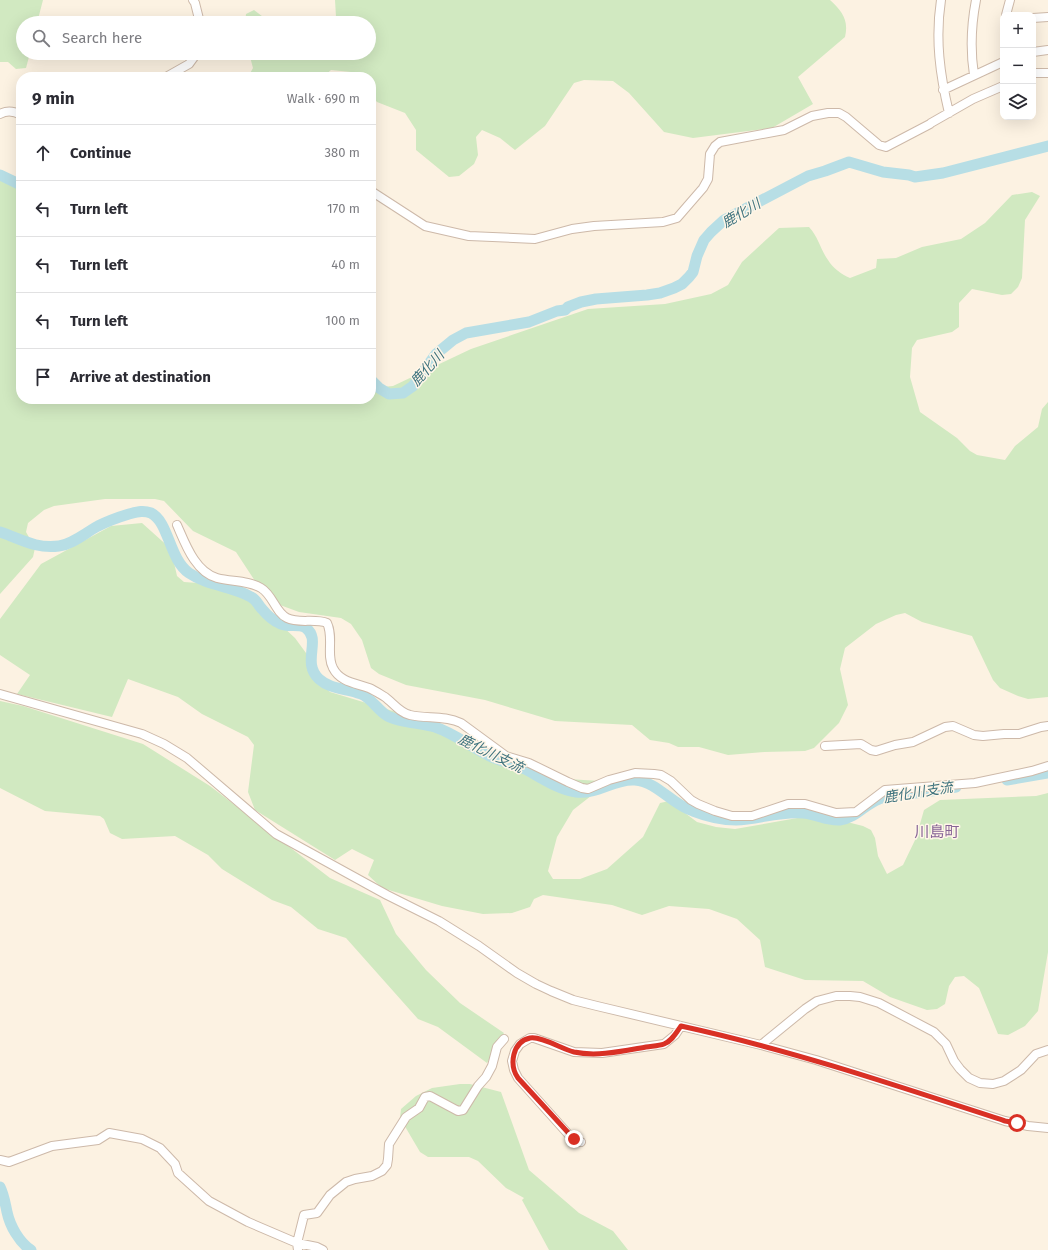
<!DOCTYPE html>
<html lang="en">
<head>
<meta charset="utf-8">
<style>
	:root { --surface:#fff; --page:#f2f2f3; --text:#2b2b33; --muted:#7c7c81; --line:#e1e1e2 }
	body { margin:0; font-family:"Fira Sans","Noto Sans JP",sans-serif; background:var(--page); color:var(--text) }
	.controls { position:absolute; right:12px; top:12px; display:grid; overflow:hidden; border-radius:8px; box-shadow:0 4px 16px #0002 }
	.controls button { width:36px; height:36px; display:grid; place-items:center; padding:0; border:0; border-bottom:1px solid var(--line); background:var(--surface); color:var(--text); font:20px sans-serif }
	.stop { position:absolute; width:12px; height:12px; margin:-9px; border:3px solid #d93025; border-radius:50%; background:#fff }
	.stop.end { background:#d93025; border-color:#fff; box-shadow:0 1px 4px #0008 }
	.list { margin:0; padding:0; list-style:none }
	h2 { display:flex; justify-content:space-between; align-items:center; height:52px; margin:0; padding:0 16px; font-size:17px }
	h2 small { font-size:13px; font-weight:400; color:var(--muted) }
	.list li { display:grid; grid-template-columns:26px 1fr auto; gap:12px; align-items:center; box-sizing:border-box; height:56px; padding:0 16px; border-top:1px solid var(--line) }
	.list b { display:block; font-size:15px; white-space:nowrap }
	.list em { font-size:13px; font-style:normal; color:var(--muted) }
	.icon { flex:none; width:22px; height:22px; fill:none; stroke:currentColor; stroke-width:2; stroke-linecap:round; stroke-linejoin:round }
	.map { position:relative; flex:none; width:1048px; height:1250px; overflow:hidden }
	.search { position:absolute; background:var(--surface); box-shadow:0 4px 16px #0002; left:16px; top:16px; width:360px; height:44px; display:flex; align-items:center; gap:10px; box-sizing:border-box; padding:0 14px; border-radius:22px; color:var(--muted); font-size:15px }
	.panel { position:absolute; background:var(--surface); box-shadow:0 4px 16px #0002; left:16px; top:72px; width:360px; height:332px; border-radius:16px }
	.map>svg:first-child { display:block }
	.green { fill:#d1e9c1 }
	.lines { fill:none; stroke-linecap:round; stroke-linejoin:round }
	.river { stroke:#b7dee5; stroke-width:11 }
	.minor-casing { stroke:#cdb9a9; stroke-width:10 }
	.minor { stroke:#fff; stroke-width:8 }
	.route { stroke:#d93025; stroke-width:5 }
	.labels { text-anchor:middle; stroke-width:3; stroke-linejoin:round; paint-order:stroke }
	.water-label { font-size:14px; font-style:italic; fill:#40747f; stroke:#fff6e8 }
	.quarter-label { font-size:15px; fill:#866496; stroke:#fff6e8 }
</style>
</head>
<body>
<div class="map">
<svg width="1048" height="1250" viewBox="0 0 1048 1250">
	<rect width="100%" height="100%" fill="#fcf2e2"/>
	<!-- green -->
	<path class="green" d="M0,0H43L37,23H23V53H30L26,68L16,69L8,62H0Z
		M335,0H830C842,11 849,20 845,37L798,77L813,104L772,128L693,138L664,132L629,93L613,81L584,80L574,83L545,126L515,150L500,138L482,130L476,137L478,155L474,164L459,176L449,177L416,150V130L405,113L377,102L371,95V77H355L351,72L331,70L323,77H248L253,68L249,53H369V23H330L336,17Z
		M254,10L271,23H245L246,14Z
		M0,180L21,181V399H371V388L393,386L471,349L588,309L665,304L711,294L728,285L742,262L779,228L809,227C819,238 820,249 828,260C833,268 841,274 850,278L876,268L877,259L896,258L922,247L961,239L985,223L1012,195L1032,192L1040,196L1025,220L1022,278L1018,287L1011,294L1002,295L972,289L959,303V327L952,332L917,340L912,348L910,377L920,412L957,438L970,451L977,455L1005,460L1015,446L1038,427L1042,409L1048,402V697L1028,699L1018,696L1000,688L993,680L972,636L922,622L905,613L896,615L876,624L845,648L840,669L848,705L839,723L814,748L805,751L764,752L728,755L699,747H678L669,743L650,740L632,725L555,721L485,700L406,685L379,674L371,668L362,640L351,624L341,618L299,612L280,605L257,584L236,552L193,531L164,501L155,499H105L54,506L44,510L28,523L26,532L35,548L33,557L0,594Z
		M142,523L171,549L177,576L184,582L239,586L295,638L306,653L315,679L330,692L426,721L492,762L551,778L600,781L606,789L596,792L573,810L557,837L548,871L553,879H580L607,869L643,837L660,803L669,801L697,822L716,827L735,829L803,817L835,819L863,826L871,830L875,838L878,856L887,874L903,865L916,838L924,810L940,800L1036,796L1048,793V952L1038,1011L1025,1026L1008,1035L998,1034L979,988L964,976L955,977L949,986L945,1004L937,1009L927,1010L890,997L863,981L805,980L765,967L760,940L737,919L709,909L669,906L642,915L612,905L543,895L534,899L530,907L512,913L483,914L442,906L382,888L368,875L374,860L352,849L335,860L255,810L248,792L254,745L248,737L202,714L178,697L128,679L112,717L17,694L30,675L0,655V619L41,564L111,526Z
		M0,701L23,706L143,744L210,786L330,878L380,900L396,934L426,970L460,1003L504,1033L487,1063L438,1027L418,1019L346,938L318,929L291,907L272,900L222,869L208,855L175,836L122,839L110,833L104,819L100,816L45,811L0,788Z
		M460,1084H470L501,1092L529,1170L579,1213L613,1231L628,1250H549L522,1200L524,1198L506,1188L478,1161L469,1157H428L420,1152L400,1118L401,1109L416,1096L432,1088Z"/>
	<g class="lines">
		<!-- river -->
		<path class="river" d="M0,175L21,185
			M371,380L379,388L389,394L403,393L413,386L436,354L453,340L466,333L529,322L557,311L565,310L568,307L581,302L596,299L647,295L660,293L674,288L682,284L689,277L693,272L697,256L704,240L711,232L724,220L808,176L825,171L849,162L883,172L909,175L915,177L943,173L1048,146
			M0,532C21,539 35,549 59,546C73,544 85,533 98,526C108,521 119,517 129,514C137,512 143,510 151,513C169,522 169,559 189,573C208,586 232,586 251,597C257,600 258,605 262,609C267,615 272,620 279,623C287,628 299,623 306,628C322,640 301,662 319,679C331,690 347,688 361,694C371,698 377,709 386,715C396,722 421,723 435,727C456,734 473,749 494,758C504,762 515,764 525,769C540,777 559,790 576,792C597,795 615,778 635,780C658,782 672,805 693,811C706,816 722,820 736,820C759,819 780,811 803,813C816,814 827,821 840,820C856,818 865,804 879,799C892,793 909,794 923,792C934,791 945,789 956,787
			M1007,780L1048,773
			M0,1187C4,1195 5,1203 7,1212C10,1226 19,1242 31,1250"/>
		<defs>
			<path id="minor" d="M193,0L195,3L200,23
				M941,0C935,39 940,75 949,113
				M1006,15L1010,0
				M1033,18L1048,17
				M1033,52L1048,50
				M1033,73H1048
				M974,75C970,49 971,26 976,0
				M166,77L189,64L197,53
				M943,90L1003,62
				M0,114C7,110 14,111 21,115
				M371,191L425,226L469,236L535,239L572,229L594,226L663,222L677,218L703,188L708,179L710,154L715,146L720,142L784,130L812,116L828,113H839L846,117L879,145L886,147L930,124L931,123L973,99L1003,86
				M177,525C185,543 195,572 217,578C232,582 247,580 261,588C273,595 275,612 287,618C299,624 314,618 327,623C334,637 326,655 333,668C340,682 355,683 369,688C374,690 380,694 385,697C393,703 400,713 410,715C427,719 444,715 461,723L506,756L529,763L568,782L582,788L588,789L609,780L635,773L654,774L661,775L671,781L691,800L698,804L715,811L732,816H752L788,804H805L836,813L856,812L885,790L975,783L1032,771L1048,766
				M0,694L142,734L164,744L187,758L276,834L387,895L439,921L479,946L517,973L536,984L551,991L573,1000L597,1006L761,1045L816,1060L1005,1121L1028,1126L1048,1128
				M825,746L861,744L871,750L876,751L895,745L913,742L945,727L953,726L974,735L983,736L1004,734H1019L1041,727L1048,726
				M761,1045L805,1009L817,1001L836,996H850L860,997L879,1003L934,1032L946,1044L954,1061L960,1069L969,1078L980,1083L993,1084L1004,1081L1021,1070L1036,1054L1048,1050
				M581,1142L574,1139L569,1135L518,1078L514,1070L512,1061L515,1051L520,1044L530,1038H534L574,1052L602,1053L664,1044L675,1035L681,1026
				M0,1160L9,1162L52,1146L98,1140L109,1133L142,1139L160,1148L175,1164L178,1173L209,1201L248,1222L297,1243L317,1247L323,1250
				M298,1250L297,1243L304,1215L317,1213L330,1195L346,1182L355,1179L372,1176L382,1171L387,1165L388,1159L389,1144L406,1117L419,1108L425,1097L430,1096L458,1111L463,1110L478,1086L486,1077L492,1066L497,1047L504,1039"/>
		</defs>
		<!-- minor casing -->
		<use href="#minor" class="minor-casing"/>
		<!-- minor -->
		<use href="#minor" class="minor"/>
	</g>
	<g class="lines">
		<!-- route -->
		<path class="route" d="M574,1139L518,1078C509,1065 512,1042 530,1038C541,1036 562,1049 574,1052C597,1057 623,1051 646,1047C652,1046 659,1046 664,1044C672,1041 676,1033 681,1026C791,1050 898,1086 1005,1121L1017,1123"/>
	</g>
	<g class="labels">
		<!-- water labels -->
		<g class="water-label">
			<text transform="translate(741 213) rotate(-31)" y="5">鹿化川</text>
			<text transform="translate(427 368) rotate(-48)" y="5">鹿化川</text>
			<text transform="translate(491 753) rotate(26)" y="5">鹿化川支流</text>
			<text transform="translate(918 792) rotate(-9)" y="5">鹿化川支流</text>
		</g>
		<!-- quarter labels -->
		<g class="quarter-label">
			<text x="937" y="837">川島町</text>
		</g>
	</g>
</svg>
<div class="controls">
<button>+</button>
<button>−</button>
<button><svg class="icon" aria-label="layers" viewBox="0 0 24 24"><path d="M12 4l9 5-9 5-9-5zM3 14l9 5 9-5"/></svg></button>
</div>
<div class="stop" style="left:1017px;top:1123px"></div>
<div class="stop end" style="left:574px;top:1139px"></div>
<div class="search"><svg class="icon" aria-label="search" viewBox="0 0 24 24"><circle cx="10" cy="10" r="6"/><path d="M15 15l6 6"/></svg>Search here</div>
<section class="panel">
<h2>9 min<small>Walk · 690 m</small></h2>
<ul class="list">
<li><svg class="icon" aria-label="ahead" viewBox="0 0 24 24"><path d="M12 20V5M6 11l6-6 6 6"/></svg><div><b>Continue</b></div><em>380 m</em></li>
<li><svg class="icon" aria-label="left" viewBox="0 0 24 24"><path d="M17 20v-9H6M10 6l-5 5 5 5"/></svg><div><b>Turn left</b></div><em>170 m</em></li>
<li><svg class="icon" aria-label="left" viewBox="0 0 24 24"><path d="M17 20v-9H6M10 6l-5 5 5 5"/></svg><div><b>Turn left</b></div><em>40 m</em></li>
<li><svg class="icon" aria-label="left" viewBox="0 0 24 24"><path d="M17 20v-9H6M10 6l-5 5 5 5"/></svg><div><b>Turn left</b></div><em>100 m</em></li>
<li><svg class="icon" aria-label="arrive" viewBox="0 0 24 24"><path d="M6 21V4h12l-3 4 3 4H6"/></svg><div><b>Arrive at destination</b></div></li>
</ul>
</section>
</div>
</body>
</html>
